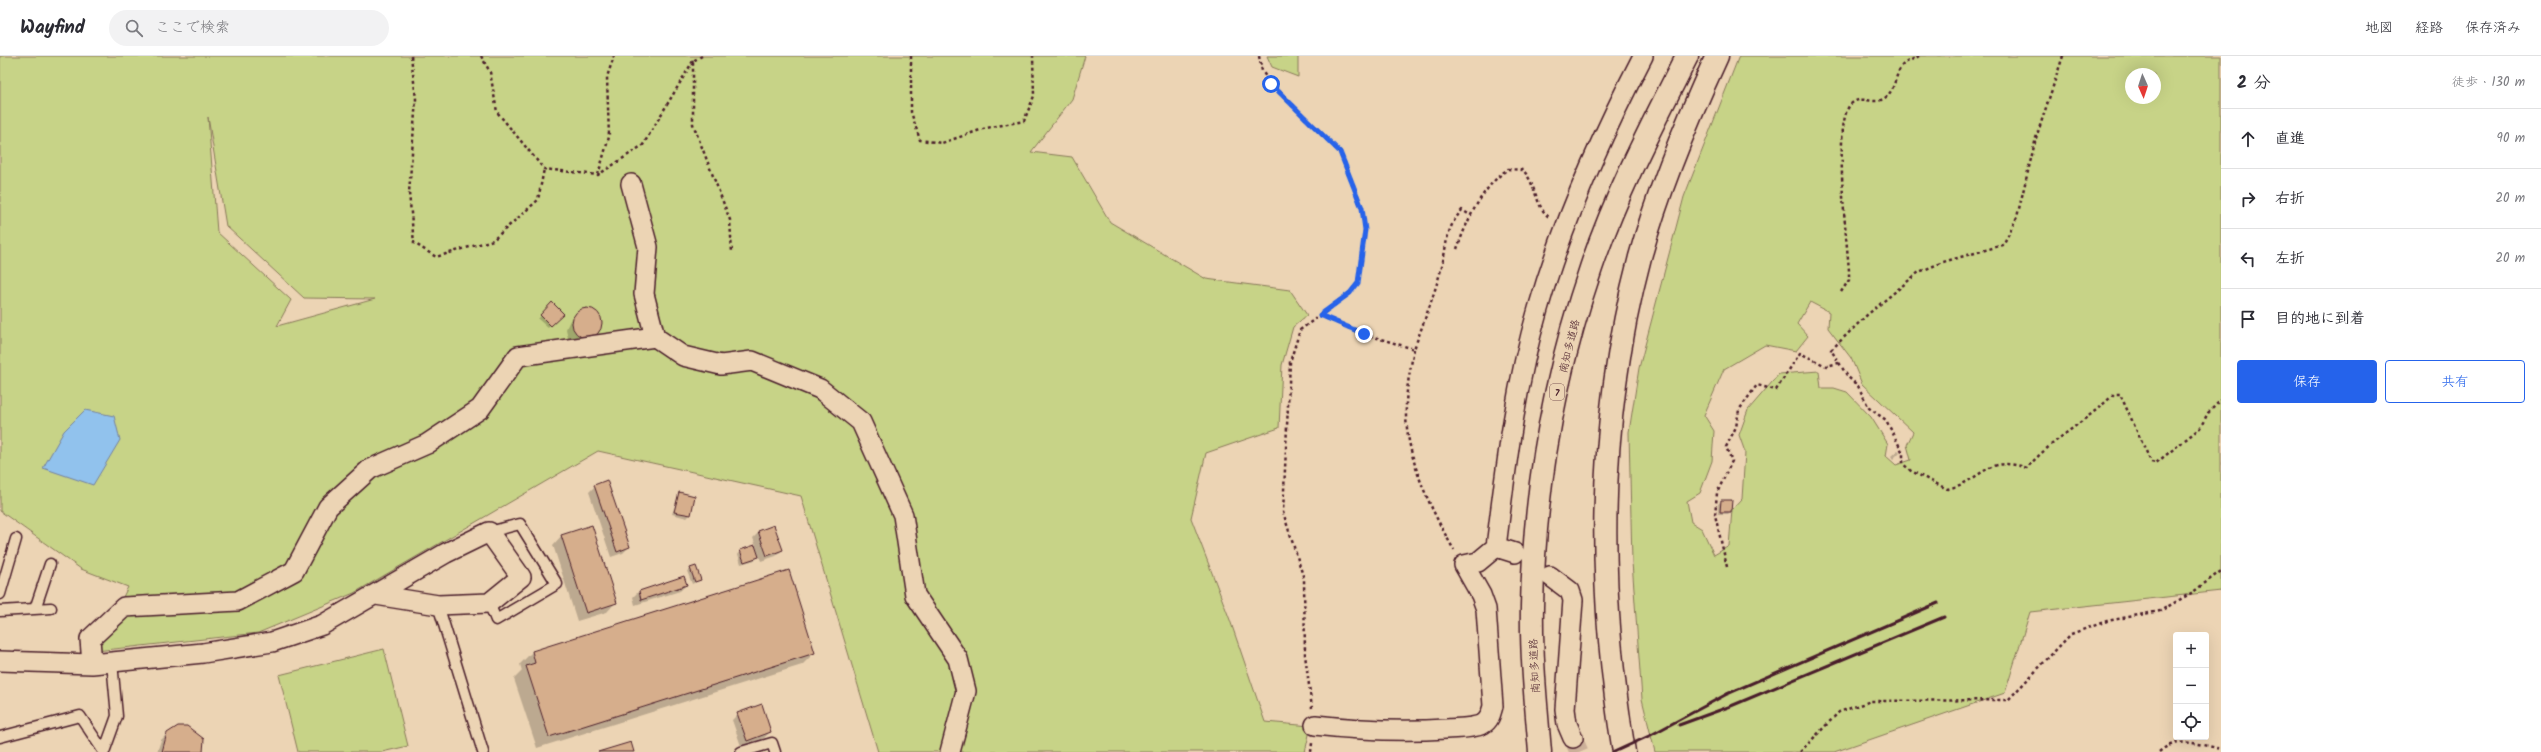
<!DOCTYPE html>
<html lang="ja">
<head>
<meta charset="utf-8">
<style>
	:root { --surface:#fff; --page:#f2f2f3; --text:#2b2b33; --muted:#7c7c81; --line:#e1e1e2; --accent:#2563eb }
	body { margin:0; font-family:Kalam,"Klee One",sans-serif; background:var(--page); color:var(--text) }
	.controls { position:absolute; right:12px; bottom:12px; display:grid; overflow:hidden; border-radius:4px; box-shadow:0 4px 16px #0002 }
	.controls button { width:36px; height:36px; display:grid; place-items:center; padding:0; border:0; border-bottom:1px solid var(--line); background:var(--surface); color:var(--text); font:20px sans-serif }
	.compass { position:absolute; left:2125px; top:12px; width:36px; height:36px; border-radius:50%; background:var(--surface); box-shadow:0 4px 16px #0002; rotate:177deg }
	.stop { position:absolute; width:12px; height:12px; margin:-9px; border:3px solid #2563eb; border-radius:50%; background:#fff }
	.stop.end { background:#2563eb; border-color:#fff; box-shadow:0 1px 4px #0008 }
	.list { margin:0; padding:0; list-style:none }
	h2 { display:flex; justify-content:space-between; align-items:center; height:52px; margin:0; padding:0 16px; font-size:17px }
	h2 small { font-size:13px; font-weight:400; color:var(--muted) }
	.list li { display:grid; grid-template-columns:26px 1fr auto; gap:12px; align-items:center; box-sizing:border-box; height:60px; padding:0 16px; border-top:1px solid var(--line) }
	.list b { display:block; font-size:15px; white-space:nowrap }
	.list em { font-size:13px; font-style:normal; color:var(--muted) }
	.actions { display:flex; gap:8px; padding:12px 16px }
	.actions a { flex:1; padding:9px 0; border:1px solid var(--accent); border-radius:4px; text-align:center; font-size:14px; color:var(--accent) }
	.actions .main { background:var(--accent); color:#fff }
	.icon { flex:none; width:22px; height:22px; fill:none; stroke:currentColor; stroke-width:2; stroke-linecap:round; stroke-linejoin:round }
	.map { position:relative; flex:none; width:2221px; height:696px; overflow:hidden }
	header { display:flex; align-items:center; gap:24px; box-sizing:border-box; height:56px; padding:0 20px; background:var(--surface); border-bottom:1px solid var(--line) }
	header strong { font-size:19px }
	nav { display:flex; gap:22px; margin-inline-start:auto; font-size:14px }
	.search { width:280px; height:36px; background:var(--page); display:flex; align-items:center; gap:10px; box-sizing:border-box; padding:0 14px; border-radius:22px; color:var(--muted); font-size:15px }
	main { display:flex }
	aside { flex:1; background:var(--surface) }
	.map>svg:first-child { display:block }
	.green { fill:#c7d387; stroke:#887959; fill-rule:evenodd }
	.water { fill:#91c2ed; stroke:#75819f }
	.shadow { fill:#0003 }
	.building { fill:#d6ae8c; stroke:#4a1f2b }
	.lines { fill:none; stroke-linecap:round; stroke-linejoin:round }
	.street-tunnel { stroke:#ccb099; stroke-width:19; stroke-dasharray:19 10; stroke-linecap:butt }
	.lane-casing { stroke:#4a1f2b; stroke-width:13 }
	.street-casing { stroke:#4a1f2b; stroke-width:22 }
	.highway-casing { stroke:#4a1f2b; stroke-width:25 }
	.path { stroke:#4a1f2b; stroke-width:2.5; stroke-dasharray:3 3; stroke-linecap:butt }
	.lane { stroke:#ecd4b4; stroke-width:10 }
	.street { stroke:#ecd4b4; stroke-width:19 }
	.highway { stroke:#ecd4b4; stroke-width:22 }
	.rail { stroke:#4a1f2b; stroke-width:3 }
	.route { stroke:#2563eb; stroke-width:5 }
	.labels { text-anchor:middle; stroke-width:3.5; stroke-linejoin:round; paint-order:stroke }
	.shield { fill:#ecd4b4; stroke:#7b5554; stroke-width:1 }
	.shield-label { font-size:10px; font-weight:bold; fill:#4a1f2b }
	.street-label { font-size:11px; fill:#4a1f2b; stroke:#ecd4b4 }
</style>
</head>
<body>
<header>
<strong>Wayfind</strong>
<div class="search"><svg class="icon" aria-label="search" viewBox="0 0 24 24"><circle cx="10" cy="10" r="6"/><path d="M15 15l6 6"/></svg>ここで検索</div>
<nav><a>地図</a><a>経路</a><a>保存済み</a></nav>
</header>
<main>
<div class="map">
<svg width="2221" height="696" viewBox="0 0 2221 696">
	<rect width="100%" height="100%" fill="#ecd4b4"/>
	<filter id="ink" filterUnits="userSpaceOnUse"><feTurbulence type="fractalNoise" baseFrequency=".025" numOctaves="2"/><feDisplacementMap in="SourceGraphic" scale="8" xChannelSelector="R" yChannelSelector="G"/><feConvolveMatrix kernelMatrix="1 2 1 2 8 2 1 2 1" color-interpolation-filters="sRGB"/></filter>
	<g filter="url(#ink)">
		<!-- green -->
		<path class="green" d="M0,0H1085L1072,43L1031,96L1072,101L1110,166L1206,223L1290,234L1307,259L1293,271L1282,309L1279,372L1206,397L1191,462L1230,564L1265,666L1311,670L1305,696H878L801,440L598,395L354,537L258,577L96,595L128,531L81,513L0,455ZM208,61L226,170L304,242L375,243L277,270L291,244L217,176Z
			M1267,0H1298V21L1272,11Z
			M1739,0H2221V535L2030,556L2005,637L1834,696H1655L1642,643L1632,506L1629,376L1639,312L1684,141ZM2131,18H2155V42H2131ZM1810,246L1829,256L1828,272L1851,302L1862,328L1913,376L1907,389L1911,404L1896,409L1886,400L1888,388L1871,361L1847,336L1834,332H1821L1819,315L1779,318L1748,354L1739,379L1745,396L1742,443L1732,454L1729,490L1714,499L1702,473L1691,466L1687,445L1700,437L1712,405L1714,375L1704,359L1724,313L1765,289L1796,295L1808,280L1797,268Z
			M384,593L408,690L382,696H298L279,619Z"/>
		<!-- water -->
		<path class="water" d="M85,354L114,360L120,384L93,429L43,412L64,375Z"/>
		<!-- shadow -->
		<path class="shadow" d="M552,247L562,258L548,272L538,263Z
			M584,253L595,255L601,264L600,275L593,282L576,288L568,282L566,273L570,264Z
			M1898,394L1900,396L1893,403L1891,400Z
			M595,430L629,491L623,497L611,501L589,436Z
			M679,438L690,459L687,462L672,458Z
			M1721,445L1731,455L1728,458H1718V448Z
			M759,476L782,494L776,500L761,505L759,500L755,504L741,508L738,498L756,490L753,482Z
			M562,479L616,546L607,556L577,565L553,489Z
			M695,511L700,524L692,528L687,515Z
			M788,515L814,597L802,609L537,692L514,623L522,615L520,608L532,596Z
			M683,521L686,529L680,535L635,549L633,541L639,535Z
			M738,658L770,676L764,682L741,690L732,664Z
			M167,678L201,696H157L161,684Z"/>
		<!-- building -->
		<path class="building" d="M552,246L564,258L551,270L540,259Z
			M572 267a15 15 0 1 1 30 0a15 15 0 1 1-30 0Z
			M607,424L630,491L617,496L594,429Z
			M679,436L695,440L691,459L674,456Z
			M1721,444H1732L1731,456H1720Z
			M592,469L617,547L586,557L561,479Z
			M774,469L783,494L767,500L758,475Z
			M755,489L759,501L744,506L740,494Z
			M696,510L701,524L695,526L690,512Z
			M789,514L815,597L549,681L526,610L535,607L532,595Z
			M684,520L687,529L641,544L639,535Z
			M762,648L771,676L747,685L737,657Z
			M178,670H187L204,683L203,696H162L167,677Z
			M631,686L634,696H598Z"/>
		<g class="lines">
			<!-- street-tunnel -->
			<path class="street-tunnel" d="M1573,682L1579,696"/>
			<defs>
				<path id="lane" d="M489,476L520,468L557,528L496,564L489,547
					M0,538L16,483
					M438,549L483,696
					M35,553L50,508
					M0,555L51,552
					M0,681L80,660L104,696
					M104,696L117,660L112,606
					M741,696L772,687L775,696"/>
				<path id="street" d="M631,128L648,191L644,238L655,281
					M1496,491L1515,497
					M1550,520L1570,535L1573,544L1565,653L1567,668L1573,682
					M0,605L92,608L203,597L272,586L322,569L446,497L489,476L521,521L489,547L438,549L376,539
					M92,608L90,583L124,551L238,545L294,515L328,451L370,413L427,388L480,353L518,300L655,281L683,300L721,309L752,305L820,333L861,366L903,459L915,539L958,603L966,635L950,696
					M1315,669C1359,674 1402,676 1446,673C1458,672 1472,673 1483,668C1490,664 1491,657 1493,650L1486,553L1481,539L1464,509L1478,506L1496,491C1506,411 1515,331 1538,253C1563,165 1601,81 1643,0"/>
				<path id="highway" d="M1540,696C1536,648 1531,599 1532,551C1534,437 1554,320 1591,212C1616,138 1652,69 1687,0
					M1624,696C1597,532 1597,363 1640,201C1659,132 1687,65 1717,0"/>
			</defs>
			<!-- lane casing -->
			<use href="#lane" class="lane-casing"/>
			<!-- street casing -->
			<use href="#street" class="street-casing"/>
			<!-- highway casing -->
			<use href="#highway" class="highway-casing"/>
			<!-- path -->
			<path class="path" d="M411,0L416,43L409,137L414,187L436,201L493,184L538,144L544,113
				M481,0L490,16L497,56L544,113L598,119L643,89L693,5
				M702,0L693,5V68L730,164L732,197
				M911,0V56L920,84L942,87L986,72L1024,65L1034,40L1033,0
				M1259,0L1262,15L1271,28L1340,96L1362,152L1365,174L1358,227L1350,237L1300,274L1290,306L1283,456L1304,523L1305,599L1312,652
				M2063,0L2036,82L2017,161L2003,189L1943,206L1919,216L1867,259L1831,294L1848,321L1858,330L1869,352L1886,364L1903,397V408L1911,415L1947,433C1983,425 1986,398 2027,412C2052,383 2087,365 2114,338H2120L2151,406L2156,407L2200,372L2208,357L2221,344
				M598,119L609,81L607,21L614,0
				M1457,193C1467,164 1482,131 1508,113L1523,114C1536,128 1536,152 1549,161
				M1841,236L1849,224V215C1847,185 1833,69 1850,49C1860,38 1870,48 1881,44C1895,38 1894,22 1901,11C1905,5 1913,4 1919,0
				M1320,259L1364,278L1414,293C1423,268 1433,242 1440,217C1448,191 1443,176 1462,154L1470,159
				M1414,293C1410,315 1405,337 1406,360C1408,406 1431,454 1454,494
				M1727,511L1715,459L1717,437L1732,405L1726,391L1736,371L1739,354L1757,329L1776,334L1800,297L1826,310L1839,307
				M1311,696L1312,687
				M1800,696L1839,656L1871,645L2008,644L2071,578L2107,565L2160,555L2193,536L2221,515
				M2159,696C2177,680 2199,688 2221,693"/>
			<!-- lane -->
			<use href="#lane" class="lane"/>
			<!-- street -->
			<use href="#street" class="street"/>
			<!-- highway -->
			<use href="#highway" class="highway"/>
			<!-- rail -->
			<path class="rail" d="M1679,669L1731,650L1944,561
				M1614,696L1651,679L1727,638L1938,547"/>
		</g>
	</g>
	<g class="lines" filter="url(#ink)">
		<!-- route -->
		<path class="route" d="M1271,28L1340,96L1362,152L1365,174L1358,227L1350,237L1320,259L1364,278"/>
	</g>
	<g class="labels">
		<!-- shield labels -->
		<rect class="shield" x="1550" y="328" width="14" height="16" rx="3"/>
		<g class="shield-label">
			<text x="1557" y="340">7</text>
		</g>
		<!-- street labels -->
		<g class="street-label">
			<text transform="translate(1569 290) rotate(-76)" y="4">南知多道路</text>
			<text transform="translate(1534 610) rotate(-93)" y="4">南知多道路</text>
		</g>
	</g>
</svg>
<div class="controls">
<button>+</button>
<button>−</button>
<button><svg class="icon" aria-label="locate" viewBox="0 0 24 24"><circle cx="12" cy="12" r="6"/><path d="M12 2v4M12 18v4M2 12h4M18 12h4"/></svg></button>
</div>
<svg class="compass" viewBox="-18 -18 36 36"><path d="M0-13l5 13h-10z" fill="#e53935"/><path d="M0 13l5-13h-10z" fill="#7c7c81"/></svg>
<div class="stop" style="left:1271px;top:28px"></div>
<div class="stop end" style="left:1364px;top:278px"></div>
</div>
<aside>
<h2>2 分<small>徒歩 · 130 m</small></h2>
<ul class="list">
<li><svg class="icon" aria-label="ahead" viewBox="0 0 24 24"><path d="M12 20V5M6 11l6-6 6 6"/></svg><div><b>直進</b></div><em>90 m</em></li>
<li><svg class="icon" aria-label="right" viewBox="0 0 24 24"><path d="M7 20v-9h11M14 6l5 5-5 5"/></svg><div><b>右折</b></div><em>20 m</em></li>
<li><svg class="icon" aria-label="left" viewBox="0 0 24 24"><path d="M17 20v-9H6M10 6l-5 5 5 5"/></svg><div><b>左折</b></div><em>20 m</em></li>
<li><svg class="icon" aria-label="arrive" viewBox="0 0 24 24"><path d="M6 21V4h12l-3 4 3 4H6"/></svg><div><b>目的地に到着</b></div></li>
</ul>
<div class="actions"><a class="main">保存</a><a>共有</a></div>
</aside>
</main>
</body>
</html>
